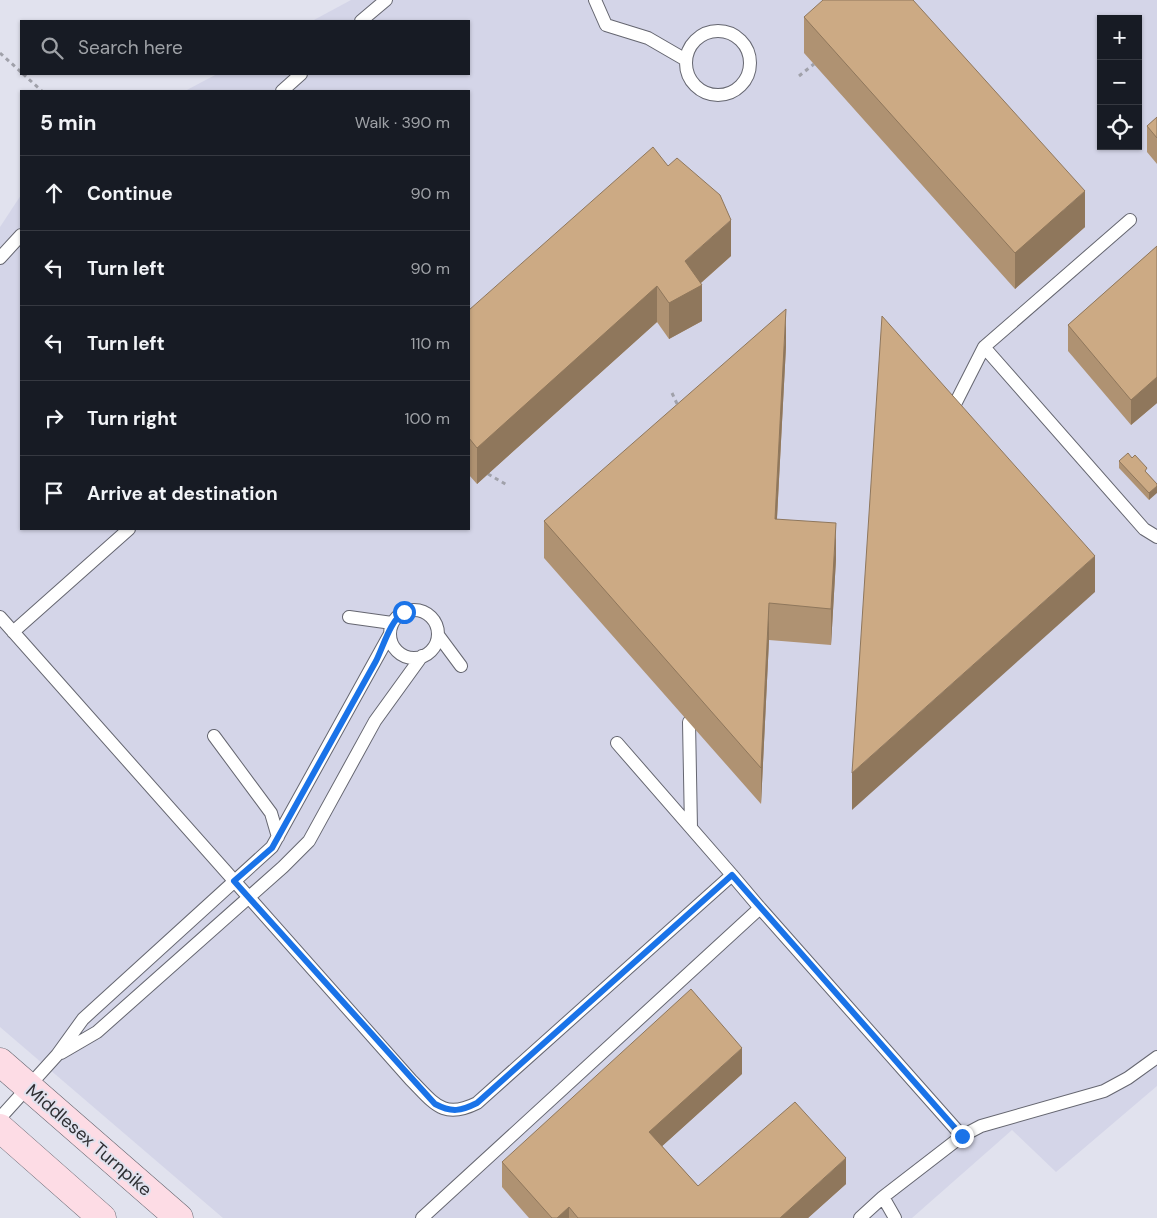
<!DOCTYPE html>
<html lang="en">
<head>
<meta charset="utf-8">
<style>
	:root { --surface:#171b24; --page:#20242c; --text:#f1f3f6; --muted:#9ea1a6; --line:#363941 }
	body { margin:0; font-family:"DM Sans",sans-serif; background:var(--page); color:var(--text) }
	.controls { position:absolute; right:15px; top:15px; display:grid; overflow:hidden; border-radius:0px; box-shadow:0 1px 4px #0004 }
	.controls button { width:45px; height:45px; display:grid; place-items:center; padding:0; border:0; border-bottom:1px solid var(--line); background:var(--surface); color:var(--text); font:25px sans-serif }
	.stop { position:absolute; width:15px; height:15px; margin:-11px; border:4px solid #1a73e8; border-radius:50%; background:#fff }
	.stop.end { background:#1a73e8; border-color:#fff; box-shadow:0 1px 5px #0008 }
	.list { margin:0; padding:0; list-style:none }
	h2 { display:flex; justify-content:space-between; align-items:center; height:65px; margin:0; padding:0 20px; font-size:21px }
	h2 small { font-size:16px; font-weight:400; color:var(--muted) }
	.list li { display:grid; grid-template-columns:32px 1fr auto; gap:15px; align-items:center; box-sizing:border-box; height:75px; padding:0 20px; border-top:1px solid var(--line) }
	.list b { display:block; font-size:19px; white-space:nowrap }
	.list em { font-size:16px; font-style:normal; color:var(--muted) }
	.icon { flex:none; width:28px; height:28px; fill:none; stroke:currentColor; stroke-width:2; stroke-linecap:round; stroke-linejoin:round }
	.map { position:relative; flex:none; width:1157px; height:1218px; overflow:hidden }
	.search { position:absolute; background:var(--surface); box-shadow:0 1px 4px #0004; left:20px; top:20px; width:450px; height:55px; display:flex; align-items:center; gap:12px; box-sizing:border-box; padding:0 18px; border-radius:0px; color:var(--muted); font-size:19px }
	.panel { position:absolute; background:var(--surface); box-shadow:0 1px 4px #0004; left:20px; top:90px; width:450px; height:440px; border-radius:0px }
	.map>svg:first-child { display:block }
	.built { fill:#d4d5e8; fill-rule:evenodd }
	.lines { fill:none; stroke-linecap:round; stroke-linejoin:round }
	.lane-casing { stroke:#656670; stroke-width:14 }
	.secondary-casing { stroke:#656670; stroke-width:29 }
	.path { stroke:#a0a1aa; stroke-width:3; stroke-dasharray:4 4; stroke-linecap:butt }
	.lane { stroke:#fff; stroke-width:12 }
	.secondary { stroke:#fddce5; stroke-width:28 }
	.wall { fill:#af9272 }
	.shaded-wall { fill:#8f775c }
	.building { fill:#ccaa84; stroke:#8f775c }
	.route { stroke:#1a73e8; stroke-width:6 }
	.labels { text-anchor:middle; stroke-width:4; stroke-linejoin:round; paint-order:stroke }
	.street-label { font-size:18px; fill:#2e2e32; stroke:#e1e2ee }
</style>
</head>
<body>
<div class="map">
<svg width="1157" height="1218" viewBox="0 0 1157 1218">
	<rect width="100%" height="100%" fill="#e1e2ee"/>
	<!-- built -->
	<path class="built" d="M351,0H1157V1086L1056,1172L1012,1130L912,1218H223L0,1027V227L21,195V529H469V91H185L217,74H469V21H312ZM1101,19H1138V146H1101Z"/>
	<g class="lines">
		<defs>
			<path id="lane" d="M595,0L606,25L648,38L686,60
				M361,21L386,0
				M686 63a32 32 0 1 1 64 0a32 32 0 1 1-64 0Z
				M282,91L301,74
				M1130,220L984,347L1144,529L1157,537
				M0,258L21,235
				M950,414L984,347
				M390 634a24 24 0 1 1 48 0a24 24 0 1 1-48 0Z
				M0,617L411,1080C434,1103 443,1120 477,1103L732,875L760,908
				M349,617L392,623
				M13,632L129,529
				M438,635L461,666
				M689,722L691,828
				M214,736L271,813L278,837
				M617,743L732,875
				M61,1053L97,1032L283,867L309,841L375,721L422,656
				M0,1118L57,1055L83,1019L272,847L390,634
				M883,1197L895,1218
				M422,1218L760,908L962,1136
				M860,1218L883,1197L962,1136L981,1126L1104,1091L1128,1078L1157,1057"/>
			<path id="secondary" d="M0,1062L179,1218
				M0,1128L102,1218"/>
		</defs>
		<!-- lane casing -->
		<use href="#lane" class="lane-casing"/>
		<!-- secondary casing -->
		<use href="#secondary" class="secondary-casing"/>
		<!-- path -->
		<path class="path" d="M0,53L21,72
			M23,74L42,91
			M799,76L814,64
			M672,393L679,408
			M488,474L507,485"/>
		<!-- lane -->
		<use href="#lane" class="lane"/>
		<!-- secondary -->
		<use href="#secondary" class="secondary"/>
	</g>
	<!-- wall -->
	<path class="wall" d="M804,17L1085,227L1015,289L804,53Z
		M1157,117V164L1147,152V126Z
		M1157,246V403L1131,425L1068,351V325Z
		M731,256L701,283L702,321L669,339L657,322L477,484L469,475V310Z
		M786,346L777,519L836,559L831,645L769,640L761,804L544,558V521Z
		M1119,461L1147,473L1157,484L1149,500L1119,468Z
		M742,1074L662,1146L698,1186L846,1184L808,1218H529L502,1187V1162Z"/>
	<!-- shaded-wall -->
	<path class="shaded-wall" d="M1085,191V227L1015,289V253Z
		M731,220V256L695,288L702,285V321L669,339V303L685,261Z
		M657,286V322L477,484V448Z
		M786,309V346L775,555V519Z
		M1157,377V403L1131,425V400Z
		M1157,486V493L1149,500V493Z
		M836,523V559L831,645V609Z
		M1095,556V592L852,810V773Z
		M769,603V640L761,804V768Z
		M742,1048V1074L649,1158V1132Z
		M846,1158V1184L808,1218H780Z
		M569,1207V1218H557Z"/>
	<!-- building -->
	<path class="building" d="M823,0H913L1085,191L1015,253L804,17Z
		M1157,117V138L1147,126Z
		M653,147L668,166L677,158L720,195L731,220L685,261L702,285L669,303L657,286L477,448L469,438V310Z
		M1157,246V377L1131,400L1068,325Z
		M786,309L775,519L836,523L831,609L769,603L761,768L544,521Z
		M882,316L1095,556L852,773Z
		M1128,453L1132,458L1135,455L1147,468L1145,471L1157,484V486L1149,493L1119,461Z
		M691,989L742,1048L649,1132L698,1186L795,1102L846,1158L780,1218H578L569,1207L557,1218H552L502,1162Z"/>
	<g class="lines">
		<!-- route -->
		<path class="route" d="M404,612C390,621 384,645 376,661L272,848L234,881L435,1104C452,1113 461,1111 477,1103L732,875L962,1136"/>
	</g>
	<g class="labels">
		<!-- street labels -->
		<g class="street-label">
			<text transform="translate(89 1140) rotate(41)" y="6">Middlesex Turnpike</text>
		</g>
	</g>
</svg>
<div class="controls">
<button>+</button>
<button>−</button>
<button><svg class="icon" aria-label="locate" viewBox="0 0 24 24"><circle cx="12" cy="12" r="6"/><path d="M12 2v4M12 18v4M2 12h4M18 12h4"/></svg></button>
</div>
<div class="stop" style="left:404px;top:612px"></div>
<div class="stop end" style="left:962px;top:1136px"></div>
<div class="search"><svg class="icon" aria-label="search" viewBox="0 0 24 24"><circle cx="10" cy="10" r="6"/><path d="M15 15l6 6"/></svg>Search here</div>
<section class="panel">
<h2>5 min<small>Walk · 390 m</small></h2>
<ul class="list">
<li><svg class="icon" aria-label="ahead" viewBox="0 0 24 24"><path d="M12 20V5M6 11l6-6 6 6"/></svg><div><b>Continue</b></div><em>90 m</em></li>
<li><svg class="icon" aria-label="left" viewBox="0 0 24 24"><path d="M17 20v-9H6M10 6l-5 5 5 5"/></svg><div><b>Turn left</b></div><em>90 m</em></li>
<li><svg class="icon" aria-label="left" viewBox="0 0 24 24"><path d="M17 20v-9H6M10 6l-5 5 5 5"/></svg><div><b>Turn left</b></div><em>110 m</em></li>
<li><svg class="icon" aria-label="right" viewBox="0 0 24 24"><path d="M7 20v-9h11M14 6l5 5-5 5"/></svg><div><b>Turn right</b></div><em>100 m</em></li>
<li><svg class="icon" aria-label="arrive" viewBox="0 0 24 24"><path d="M6 21V4h12l-3 4 3 4H6"/></svg><div><b>Arrive at destination</b></div></li>
</ul>
</section>
</div>
</body>
</html>
